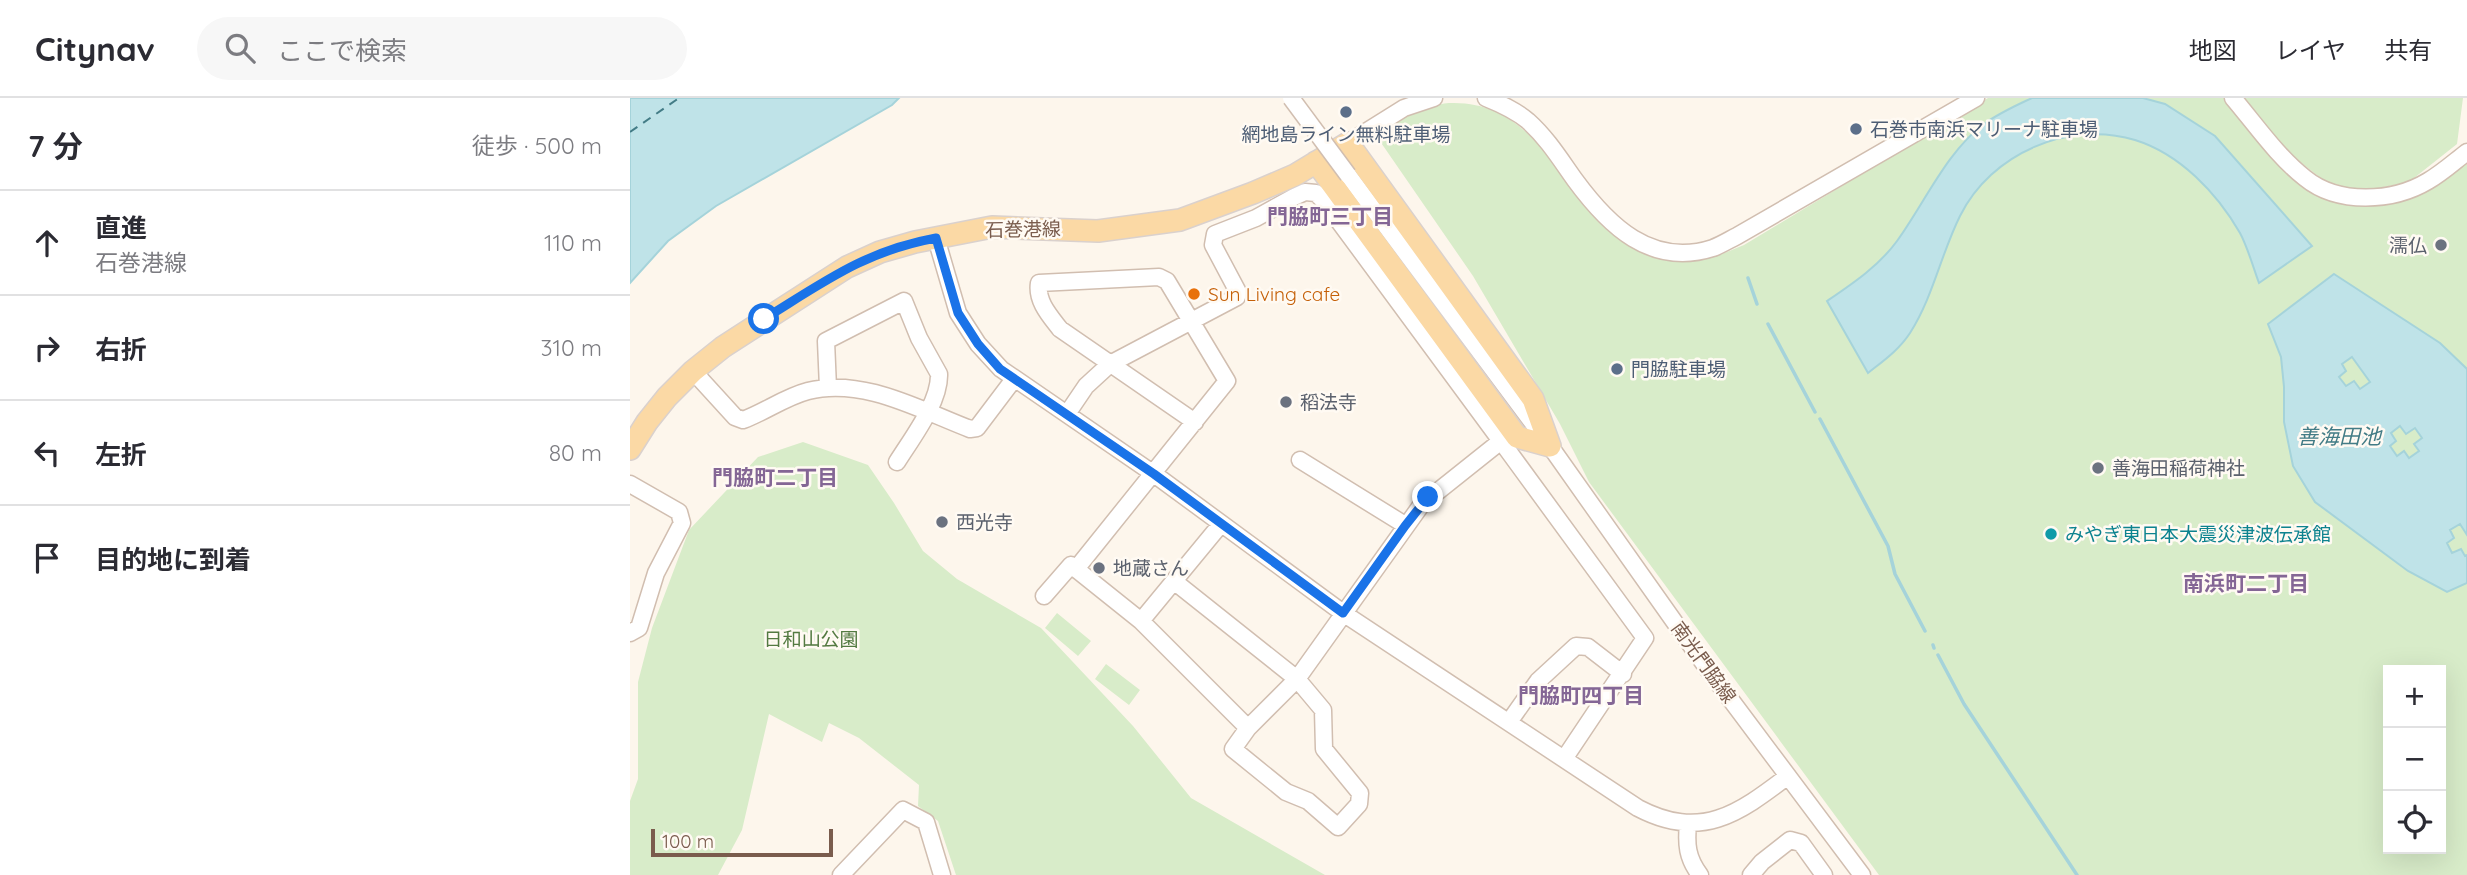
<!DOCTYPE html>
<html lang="ja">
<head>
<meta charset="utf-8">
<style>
	:root { --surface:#fff; --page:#f7f7f7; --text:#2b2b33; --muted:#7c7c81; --line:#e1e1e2 }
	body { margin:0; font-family:Quicksand,"Noto Sans JP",sans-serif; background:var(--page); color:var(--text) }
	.controls { position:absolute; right:21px; bottom:21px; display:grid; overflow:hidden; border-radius:0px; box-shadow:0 7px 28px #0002 }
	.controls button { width:63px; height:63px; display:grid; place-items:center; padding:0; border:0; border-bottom:2px solid var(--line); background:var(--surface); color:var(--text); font:35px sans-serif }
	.scale { position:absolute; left:21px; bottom:18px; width:182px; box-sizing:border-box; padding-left:7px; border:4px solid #7a5c4d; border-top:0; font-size:19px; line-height:24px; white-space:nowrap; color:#7a5c4d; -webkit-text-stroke:5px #fffaf3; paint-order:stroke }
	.stop { position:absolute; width:21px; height:21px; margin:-16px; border:5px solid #1a73e8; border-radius:50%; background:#fff }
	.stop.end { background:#1a73e8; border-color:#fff; box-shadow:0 2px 7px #0008 }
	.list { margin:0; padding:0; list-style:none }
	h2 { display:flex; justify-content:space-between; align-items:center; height:91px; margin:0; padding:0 28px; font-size:30px }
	h2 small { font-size:23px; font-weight:400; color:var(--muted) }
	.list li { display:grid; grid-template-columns:46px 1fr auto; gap:21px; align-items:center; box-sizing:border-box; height:105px; padding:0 28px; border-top:2px solid var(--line) }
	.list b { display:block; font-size:26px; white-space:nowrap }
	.list p { margin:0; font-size:23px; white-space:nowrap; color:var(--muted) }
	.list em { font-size:23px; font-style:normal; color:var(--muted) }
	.icon { flex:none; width:38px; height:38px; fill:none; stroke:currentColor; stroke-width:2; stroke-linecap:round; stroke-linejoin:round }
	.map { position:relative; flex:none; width:1837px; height:777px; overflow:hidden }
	header { display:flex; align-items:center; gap:42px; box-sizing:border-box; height:98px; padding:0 35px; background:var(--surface); border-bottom:2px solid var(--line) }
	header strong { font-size:33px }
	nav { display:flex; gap:38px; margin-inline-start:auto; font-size:24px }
	.search { width:490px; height:63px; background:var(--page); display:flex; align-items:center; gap:18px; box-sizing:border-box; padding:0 24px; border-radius:38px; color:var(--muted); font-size:26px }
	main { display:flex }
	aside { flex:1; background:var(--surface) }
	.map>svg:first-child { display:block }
	.green { fill:#d8ecc9; fill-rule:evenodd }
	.water { fill:#bfe3e8; stroke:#a5d3da; stroke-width:2; fill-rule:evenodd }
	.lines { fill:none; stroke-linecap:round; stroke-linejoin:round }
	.stream { stroke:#a5d3da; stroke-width:3.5 }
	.ferry { stroke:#437c86; stroke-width:2; stroke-dasharray:9 7; stroke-linecap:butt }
	.minor-casing { stroke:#d1beb0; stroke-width:19 }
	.major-casing { stroke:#dad1cd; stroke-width:24 }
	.minor { stroke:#fff; stroke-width:16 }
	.major { stroke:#fbd9a5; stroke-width:21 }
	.minor-bridge-casing { stroke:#d1beb0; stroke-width:19; stroke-linecap:butt }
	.minor-bridge { stroke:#fff; stroke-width:16 }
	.route { stroke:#1a73e8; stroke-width:9 }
	.service-dot { fill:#5c6f8a; stroke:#fffaf3; stroke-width:2.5 }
	.worship-dot { fill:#6b7280; stroke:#fffaf3; stroke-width:2.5 }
	.food-dot { fill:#e8710a; stroke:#fffaf3; stroke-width:2.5 }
	.culture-dot { fill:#0f9aa8; stroke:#fffaf3; stroke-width:2.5 }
	.labels { text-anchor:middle; stroke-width:5; stroke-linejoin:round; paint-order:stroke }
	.service-label { font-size:19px; fill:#4e5e75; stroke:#fffaf3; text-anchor:start }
	.street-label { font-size:19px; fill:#7a5c4d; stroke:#fffaf3 }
	.worship-label { font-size:19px; fill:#5b616d; stroke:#fffaf3; text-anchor:start }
	.food-label { font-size:19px; fill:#c56008; stroke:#fffaf3; text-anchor:start }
	.culture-label { font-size:19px; fill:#0d838f; stroke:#fffaf3; text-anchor:start }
	.park-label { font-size:19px; fill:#537a41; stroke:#fffaf3 }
	.neighbourhood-label { font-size:21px; font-weight:bold; fill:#846695; stroke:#fffaf3 }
	.water-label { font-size:21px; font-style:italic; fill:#437c86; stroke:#fffaf3 }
</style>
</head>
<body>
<header>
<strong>Citynav</strong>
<div class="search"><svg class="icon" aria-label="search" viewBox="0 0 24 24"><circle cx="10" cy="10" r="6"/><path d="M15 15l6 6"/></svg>ここで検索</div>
<nav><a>地図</a><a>レイヤ</a><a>共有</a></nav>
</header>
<main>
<aside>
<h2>7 分<small>徒歩 · 500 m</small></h2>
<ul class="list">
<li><svg class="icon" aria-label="ahead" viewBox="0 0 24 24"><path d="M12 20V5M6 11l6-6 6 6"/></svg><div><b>直進</b><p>石巻港線</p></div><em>110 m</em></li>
<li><svg class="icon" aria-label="right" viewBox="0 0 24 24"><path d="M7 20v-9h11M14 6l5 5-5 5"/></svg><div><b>右折</b></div><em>310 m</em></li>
<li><svg class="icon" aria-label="left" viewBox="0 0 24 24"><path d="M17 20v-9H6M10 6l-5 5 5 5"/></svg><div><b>左折</b></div><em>80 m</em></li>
<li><svg class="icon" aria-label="arrive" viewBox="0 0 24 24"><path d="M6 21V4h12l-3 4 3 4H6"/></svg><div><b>目的地に到着</b></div></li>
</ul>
</aside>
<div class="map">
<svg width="1837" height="777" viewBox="0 0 1837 777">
	<rect width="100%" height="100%" fill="#fdf6ec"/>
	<!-- green -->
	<path class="green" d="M1358,0H1595L1677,89L1754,104L1837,59V777H1249L959,384L930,326L843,178L745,36C768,24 793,7 819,5C942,0 936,180 1073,161C1087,159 1101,152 1114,147ZM1758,572H1811V751H1758Z
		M1608,0H1833L1827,46L1779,84L1728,94L1702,89L1655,52Z
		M173,344L238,367L264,405L293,453L327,481L411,530L503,628L561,700L695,777H326L308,723L288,708L289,687L229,640L199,625L192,644L139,616L112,732L88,777H0V703L8,681V584L22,530L59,432L128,359Z
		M427,515L461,543L448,558L415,530Z
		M476,566L510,592L499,607L465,581Z"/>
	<!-- water -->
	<path class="water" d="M0,0H269L262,7L86,108L38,143L0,185Z
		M1402,0H1513L1535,6L1585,38L1682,148L1629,185C1623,169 1618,150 1610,135C1587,95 1550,56 1505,42C1439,22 1361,55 1330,118C1311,156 1303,199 1280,235C1269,252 1253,263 1238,275L1197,203C1222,186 1249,168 1267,143C1294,106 1317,53 1354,26C1369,15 1385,8 1402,0Z
		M1704,176L1810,245L1837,271V437L1830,426L1820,432L1824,440L1817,445L1822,455L1831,451L1835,458L1837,457V485L1817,494L1778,473L1685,404L1663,368L1654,324V289L1651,259L1638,226ZM1722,259L1740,284L1730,291L1724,283L1716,288L1709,279L1716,273L1712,266ZM1770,328L1776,336L1785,330L1792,340L1784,346L1789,353L1779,360L1774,353L1767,358L1760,348L1766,343L1761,335Z"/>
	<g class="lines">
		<!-- stream -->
		<path class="stream" d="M1118,180L1127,206
			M1138,226L1185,314
			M1190,321L1258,448L1265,476L1295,533
			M1303,547L1304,550
			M1308,557L1334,606L1447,777"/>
		<!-- ferry -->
		<path class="ferry" d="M0,34L49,0"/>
		<defs>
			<path id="minor" d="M856,0C871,6 885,12 898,23C917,40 930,61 945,82C978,127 1021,170 1083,150C1091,147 1099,142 1107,138L1346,0
				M1603,0C1626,27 1647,58 1675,80C1708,107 1763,104 1798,83C1812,75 1824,64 1837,54
				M718,45L774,10L804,0
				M718,77L920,348L1077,570L1232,777
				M306,140L328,215L348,246L371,271L524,376L713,515L1008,710C1071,743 1108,716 1158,678
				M63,273L105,319L113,322C135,314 155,299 178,293C233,279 290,312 340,331L347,330L384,281
				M198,290L196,243L274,203L289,240L309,276C310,304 282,340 267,364
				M437,316L456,288L480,266L607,199L608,194L583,147L585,136L626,120L664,99L675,94L686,95L694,103L871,343
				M565,324L430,231C420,218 406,203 409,185L529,179L537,183L597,283L446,471L511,523L618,630
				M670,362L775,427
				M0,386L49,414L52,425L26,475L9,530L0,535
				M545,484L667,581L693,612L694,651L730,695L729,706L708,729L678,703L656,694L603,651L618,630L667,581L792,406L871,343L1015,540L934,661
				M414,498L441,467L446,471
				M511,523L591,426
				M879,624L908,583L946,548L958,549L993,576
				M1058,726C1056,746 1057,760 1070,777
				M211,777L273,712L296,724L312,777
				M1121,777L1132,764L1160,742L1171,745L1194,777"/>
			<path id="major" d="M686,64L887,339L920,348
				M0,351L17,324L37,299L63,273L93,249L217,169L250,154L285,144L362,129L468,133L550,122L623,95L665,77L718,45L903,301L920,348"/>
		</defs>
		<!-- minor casing -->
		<use href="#minor" class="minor-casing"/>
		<!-- major casing -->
		<use href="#major" class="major-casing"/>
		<!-- minor -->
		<use href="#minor" class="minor"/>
		<!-- major -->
		<use href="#major" class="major"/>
		<defs>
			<path id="minor-bridge" d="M661,0L718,77"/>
		</defs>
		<!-- minor-bridge casing -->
		<use href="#minor-bridge" class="minor-bridge-casing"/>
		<!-- minor-bridge -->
		<use href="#minor-bridge" class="minor-bridge"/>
	</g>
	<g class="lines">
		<!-- route -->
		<path class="route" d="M134,221C194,184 235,153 306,140L328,215L348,246L370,271L524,376L713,515L775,428L798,399"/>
	</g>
	<!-- markers -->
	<g class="service-dot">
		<circle cx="716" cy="14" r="7"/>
		<circle cx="1226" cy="31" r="7"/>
		<circle cx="987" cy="271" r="7"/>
	</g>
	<g class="worship-dot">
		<circle cx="1811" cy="147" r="7"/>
		<circle cx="656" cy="304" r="7"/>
		<circle cx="1468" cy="370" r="7"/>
		<circle cx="312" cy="424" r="7"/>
		<circle cx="469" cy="470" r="7"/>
	</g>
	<circle class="food-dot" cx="564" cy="196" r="7"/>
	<circle class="culture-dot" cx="1421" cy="436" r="7"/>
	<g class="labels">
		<!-- service labels -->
		<g class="service-label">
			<text x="1240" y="38">石巻市南浜マリーナ駐車場</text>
			<text x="716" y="43" text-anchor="middle">網地島ライン無料駐車場</text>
			<text x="1001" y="278">門脇駐車場</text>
		</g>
		<!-- street labels -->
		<g class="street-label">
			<text transform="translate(393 131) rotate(-1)" y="7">石巻港線</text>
			<text transform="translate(1074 564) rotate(54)" y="7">南光門脇線</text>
		</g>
		<!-- worship labels -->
		<g class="worship-label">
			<text x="1797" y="154" text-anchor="end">濡仏</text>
			<text x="670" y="311">稻法寺</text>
			<text x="1482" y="377">善海田稲荷神社</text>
			<text x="326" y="431">西光寺</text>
			<text x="483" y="477">地蔵さん</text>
		</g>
		<!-- food labels -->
		<g class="food-label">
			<text x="578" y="203">Sun Living cafe</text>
		</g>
		<!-- culture labels -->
		<g class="culture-label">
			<text x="1435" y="443">みやぎ東日本大震災津波伝承館</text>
		</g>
		<!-- park labels -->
		<g class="park-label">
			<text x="181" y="548">日和山公園</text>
		</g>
		<!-- neighbourhood labels -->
		<g class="neighbourhood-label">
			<text x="700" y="126">門脇町三丁目</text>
			<text x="145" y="387">門脇町二丁目</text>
			<text x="1616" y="493">南浜町二丁目</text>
			<text x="951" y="605">門脇町四丁目</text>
		</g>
		<!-- water labels -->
		<g class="water-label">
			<text x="1709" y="346">善海田池</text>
		</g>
	</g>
</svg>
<div class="controls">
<button>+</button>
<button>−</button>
<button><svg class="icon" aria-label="locate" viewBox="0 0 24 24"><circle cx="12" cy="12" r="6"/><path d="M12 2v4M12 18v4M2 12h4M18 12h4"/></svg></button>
</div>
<div class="scale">100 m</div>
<div class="stop" style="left:134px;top:221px"></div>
<div class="stop end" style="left:798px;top:399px"></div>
</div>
</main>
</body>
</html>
